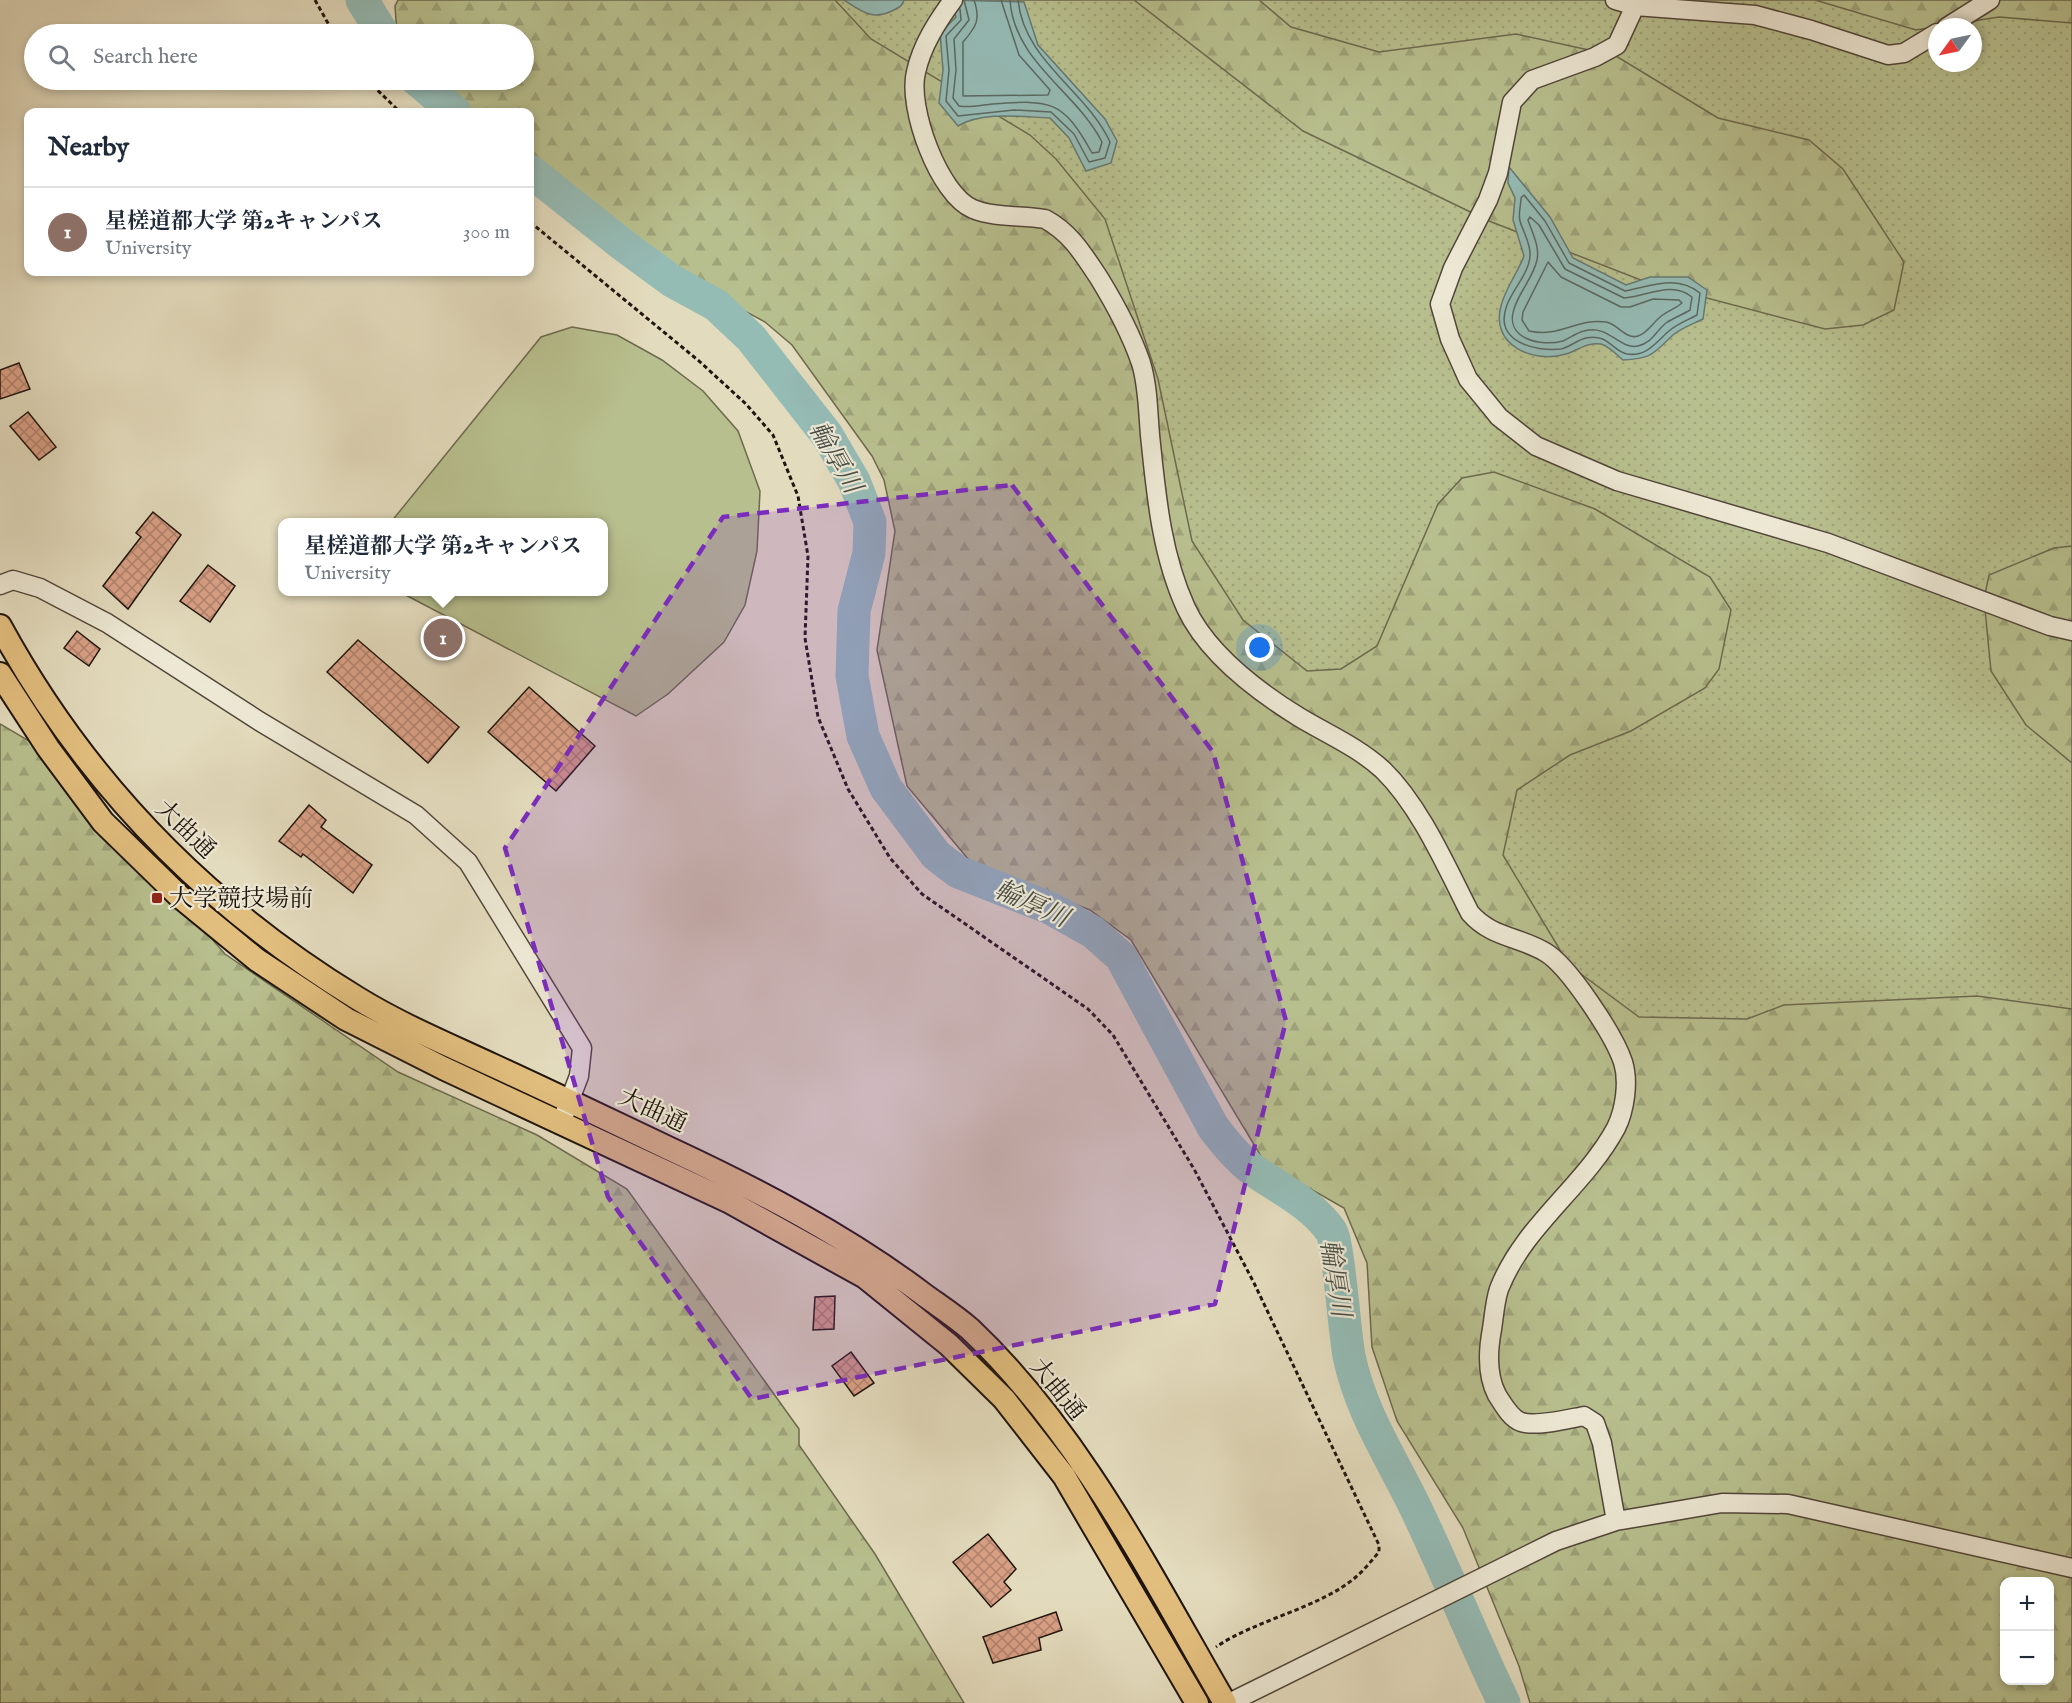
<!DOCTYPE html>
<html lang="en">
<head>
<meta charset="utf-8">
<style>
	:root { --surface:#fff; --page:#f6f6f7; --text:#1f2937; --muted:#747a83; --line:#e0e1e3; --accent:#8f2418 }
	body { margin:0; font-family:"IM FELL English","Noto Serif JP",serif; background:var(--page); color:var(--text) }
	.controls { position:absolute; right:18px; bottom:18px; display:grid; overflow:hidden; border-radius:12px; box-shadow:0 3px 9px #0003 }
	.controls button { width:54px; height:54px; display:grid; place-items:center; padding:0; border:0; border-bottom:2px solid var(--line); background:var(--surface); color:var(--text); font:30px sans-serif }
	.compass { position:absolute; left:1928px; top:18px; width:54px; height:54px; border-radius:50%; background:var(--surface); box-shadow:0 3px 9px #0003; rotate:237deg }
	.you { position:absolute; left:1260px; top:648px; width:21px; height:21px; margin:-15px; border:4px solid #fff; border-radius:50%; background:#1a73e8; box-shadow:0 0 0 9px #1a73e833 }
	.badge { display:grid; place-items:center; width:39px; height:39px; border-radius:50%; background:var(--accent); color:#fff; font-size:20px; font-weight:700 }
	.pin { position:absolute; translate:-50% -50%; border:3px solid #fff; box-shadow:0 2px 6px #0006 }
	.popup { position:absolute; left:278px; top:518px; width:330px; height:78px; box-sizing:border-box; display:grid; place-content:center; border-radius:12px; background:var(--surface); filter:drop-shadow(0 2px 4px #0005); font-size:20px; white-space:nowrap; color:var(--muted) }
	.popup b { font-size:22px; color:var(--text) }
	.popup::after { content:''; position:absolute; left:50%; top:100%; margin-left:-12px; border:12px solid transparent; border-top-color:var(--surface) }
	.list { margin:0; padding:0; list-style:none }
	h2 { display:flex; justify-content:space-between; align-items:center; height:78px; margin:0; padding:0 24px; font-size:26px }
	h2 small { font-size:20px; font-weight:400; color:var(--muted) }
	.list li { display:grid; grid-template-columns:39px 1fr auto; gap:18px; align-items:center; box-sizing:border-box; height:90px; padding:0 24px; border-top:2px solid var(--line) }
	.list b { display:block; font-size:22px; white-space:nowrap }
	.list p { margin:0; font-size:20px; white-space:nowrap; color:var(--muted) }
	.list em { font-size:20px; font-style:normal; color:var(--muted) }
	.icon { flex:none; width:33px; height:33px; fill:none; stroke:currentColor; stroke-width:2; stroke-linecap:round; stroke-linejoin:round }
	.map { position:relative; flex:none; width:2072px; height:1703px; overflow:hidden }
	.search { position:absolute; background:var(--surface); box-shadow:0 3px 9px #0003; left:24px; top:24px; width:510px; height:66px; display:flex; align-items:center; gap:15px; box-sizing:border-box; padding:0 21px; border-radius:33px; color:var(--muted); font-size:22px }
	.panel { position:absolute; background:var(--surface); box-shadow:0 3px 9px #0003; left:24px; top:108px; width:510px; height:168px; border-radius:12px }
	.map>svg:first-child { display:block }
	.grass { fill:url(#grass-dots); stroke:#6c6a4e; stroke-width:1.5; fill-rule:evenodd }
	.forest { fill:url(#forest-firs); stroke:#6c6a4e; stroke-width:1.5; fill-rule:evenodd }
	.garden { fill:#b8bf8e; stroke:#6c6a4e; stroke-width:1.5 }
	.water { fill:#95bbb5; stroke:#667972; stroke-width:1.5 }
	.lines { fill:none; stroke-linecap:round; stroke-linejoin:round }
	.shore { stroke:#5a6862; stroke-width:1.5 }
	.river { stroke:#95bbb5; stroke-width:33 }
	.building { fill:url(#building-cross-hatch); stroke:#20150e; stroke-width:1.5 }
	.minor-casing { stroke:#51463a; stroke-width:21 }
	.major-casing { stroke:#20150e; stroke-width:26 }
	.path { stroke:#20150e; stroke-width:3; stroke-dasharray:4.5 3; stroke-linecap:butt }
	.minor { stroke:#ede8d4; stroke-width:18 }
	.major { stroke:#e2be7e; stroke-width:22 }
	.marked { fill:#7b2cbf; fill-opacity:0.2; stroke:#7b2cbf; stroke-width:4.5; stroke-dasharray:12 8; stroke-linejoin:round }
	.poi-dot { fill:#8f2418; stroke:#ede8d4; stroke-width:2 }
	.labels { text-anchor:middle; stroke-width:4.5; stroke-linejoin:round; paint-order:stroke }
	.street-label { font-size:24px; fill:#20150e; stroke:#ede8d4 }
	.poi-label { font-size:24px; fill:#20150e; stroke:#ede8d4; text-anchor:start }
	.water-label { font-size:26px; font-style:italic; fill:#494f48; stroke:#ede8d4 }
</style>
</head>
<body>
<div class="map">
<svg width="2072" height="1703" viewBox="0 0 2072 1703">
	<defs>
		<pattern id="grass-dots" width="8" height="8" patternUnits="userSpaceOnUse" patternTransform="scale(1.5)"><rect width="8" height="8" fill="#b8bf8e"/><path d="M2 2h.1M6 6h.1" fill="none" stroke="#9ea379" stroke-width="1.8" stroke-linecap="round"/></pattern>
		<pattern id="forest-firs" width="22" height="20" patternUnits="userSpaceOnUse" patternTransform="scale(1.5)"><rect width="22" height="20" fill="#b8bf8e"/><path d="M5 1l3.5 6h-7zM16 11l3.5 6h-7z" fill="#9ea379"/></pattern>
		<pattern id="building-cross-hatch" width="8" height="8" patternUnits="userSpaceOnUse" patternTransform="scale(1.5)"><rect width="8" height="8" fill="#d9a086"/><path d="M0 0l8 8M0 8l8-8" fill="none" stroke="#b0816c"/></pattern>
	</defs>
	<rect width="100%" height="100%" fill="#e3dbbd"/>
	<filter id="stains"><feTurbulence type="fractalNoise" baseFrequency=".00333" numOctaves="4"/><feColorMatrix values="0 0 0 0 .2 0 0 0 0 .09 0 0 0 0 .02 0 0 0 .5 -.17"/></filter>
	<radialGradient id="worn" r=".72"><stop offset=".6" stop-color="#630" stop-opacity="0"/><stop offset="1" stop-color="#630" stop-opacity=".3"/></radialGradient>
	<!-- grass -->
	<path class="grass" d="M767,0H2072V1703H1585ZM1937,27H1973V63H1937ZM2004,1582H2050V1680H2004Z"/>
	<!-- forest -->
	<path class="forest" d="M398,0H835L871,39L1030,135L1056,159L1105,219L1158,379L1192,541L1243,620L1307,671L1341,669L1377,646L1438,504L1462,478L1494,472L1595,509L1710,577L1731,610L1719,669L1705,688L1631,731L1570,755L1517,790L1503,855L1569,965L1639,1017L1747,1019L1784,1005L1977,996L2072,1009V1703H1530L1519,1666L1463,1528L1397,1421L1372,1347L1367,1263L1344,1208L1265,1163L1131,940L1090,910L1035,889L979,872L907,786L877,650L895,531L884,480L872,456L792,345L765,322L645,258L564,189L530,164V112H458L425,88L419,80H524V34H397L395,6ZM2004,1582H2050V1680H2004Z
		M1134,0H1259L1291,27L1379,52L1516,34L1616,56L1718,118L1809,140L1843,169L1904,262L1894,310L1863,325L1825,329L1646,282L1489,221L1303,131Z
		M1815,0H2072V23L1999,17L1916,30Z
		M2072,546V763L2026,725L1991,671L1984,599L1989,575L2054,548Z
		M0,724L48,752L225,954L398,1072L537,1135L627,1189L799,1429V1445L875,1554L964,1703H0Z"/>
	<!-- garden -->
	<path class="garden" d="M572,327L617,335L662,360L703,391L738,431L760,491L757,551L745,605L724,642L668,694L636,716L400,592H604V522H391L541,337Z"/>
	<!-- water -->
	<path class="water" d="M844,0H904C902,6 900,7 894,10C872,21 863,12 844,0Z
		M950,0L1024,2L1038,45L1105,119L1117,141L1111,163L1086,171L1069,138L1050,118C1021,117 983,111 958,126L939,103L943,70L940,33L956,17Z
		M1509,167L1550,217L1573,258L1626,285L1650,277H1688L1707,290L1703,319C1693,324 1681,328 1673,335C1652,354 1654,358 1623,360C1617,355 1609,346 1601,344C1587,342 1579,350 1566,354C1533,364 1490,345 1501,306C1505,289 1518,272 1524,256L1513,220L1515,198L1508,183Z"/>
	<g class="lines">
		<!-- shore -->
		<path class="shore" d="M964,0L969,20L954,39L956,70L953,98L959,106C969,108 982,105 992,104C1051,100 1062,99 1092,153L1099,152L1102,142C1077,92 1014,62 1010,0
			M974,0C981,20 976,27 963,42V96L1048,95L1050,90L1019,55L1001,0
			M960,9L961,20L946,36L949,70L946,101L958,116L1014,110L1051,112L1074,134L1089,162L1105,158L1110,142C1086,90 1024,61 1018,0
			M1524,195L1545,221L1569,263L1625,291C1651,286 1677,274 1700,293L1697,315C1688,320 1677,324 1669,331C1656,342 1647,357 1627,354C1612,351 1608,333 1586,338C1577,340 1570,347 1561,349C1534,352 1493,341 1507,305C1513,289 1529,273 1530,256C1531,243 1523,232 1520,221C1518,214 1521,205 1521,198Z
			M1530,217L1539,225L1565,269L1624,298C1646,297 1671,280 1692,297L1690,310C1682,315 1673,318 1666,323C1656,331 1652,343 1638,346C1619,350 1609,324 1584,331C1576,333 1570,338 1563,341C1541,347 1504,339 1514,309C1519,292 1533,278 1537,260C1540,247 1532,232 1528,220Z
			M1548,262L1561,277L1621,307H1630L1653,299L1679,300L1682,303C1675,309 1665,312 1659,318C1652,324 1647,333 1638,336C1626,340 1618,324 1606,322C1576,318 1560,338 1529,331L1522,320L1523,312Z"/>
		<!-- river -->
		<path class="river" d="M362,0L383,34
			M417,80L455,112
			M530,171L623,245L672,281L716,305L751,338L827,435L854,481L870,522L869,553L854,611L852,676L863,736L886,788L936,855L958,872L1050,908L1093,932L1121,957L1213,1127C1225,1143 1237,1158 1253,1170C1280,1189 1311,1203 1331,1231C1338,1239 1345,1336 1349,1356C1361,1414 1393,1460 1418,1513C1448,1576 1474,1641 1504,1703"/>
	</g>
	<!-- building -->
	<path class="building" d="M19,363L30,389L0,399V370Z
		M28,412L56,447L39,460L10,426Z
		M153,512L181,535L128,609L103,586L141,537L136,533Z
		M208,565L235,586L210,622L180,601Z
		M77,631L100,649L89,666L64,648Z
		M358,640L459,727L428,763L327,672Z
		M529,687L595,746L556,791L488,732Z
		M309,805L326,820L321,827L372,865L353,893L303,854L301,857L279,841Z
		M835,1296L834,1329L813,1330L815,1297Z
		M851,1352L874,1383L854,1396L832,1366Z
		M988,1534L1016,1569L1004,1582L1011,1590L991,1607L953,1562Z
		M1056,1612L1062,1630L1039,1638L1041,1650L993,1663L983,1637Z"/>
	<g class="lines">
		<defs>
			<path id="minor" d="M953,0C937,22 922,45 916,72C907,107 939,195 973,209C995,218 1022,215 1045,219C1071,233 1083,254 1099,278C1115,304 1131,334 1141,363C1148,386 1148,412 1150,435C1156,493 1161,554 1186,608C1207,653 1257,691 1299,717C1327,734 1358,747 1383,770C1420,806 1446,866 1470,913C1492,938 1518,936 1545,952C1568,965 1614,1035 1623,1062C1629,1081 1625,1110 1616,1128C1584,1187 1524,1225 1499,1289C1495,1301 1494,1316 1492,1329C1488,1350 1487,1376 1497,1395C1503,1404 1510,1418 1521,1422C1536,1427 1568,1419 1584,1416L1595,1423L1602,1443L1616,1521
				M1615,0L1635,6L1755,15L1811,30L1888,55L1904,53L1937,33
				M1635,6L1617,45L1595,57L1532,80L1512,102L1498,173L1488,200L1453,268L1440,304L1450,339L1468,379L1499,417L1536,446L1617,481L1828,543L2050,626L2072,631
				M1947,27L1990,0
				M0,585L13,580L40,588L107,623L259,721L416,815L468,862L582,1048L579,1076L561,1123
				M1229,1703L1556,1541L1616,1521L1722,1503L1788,1504L2072,1568"/>
			<path id="major" d="M0,626C85,782 205,905 357,998C399,1024 447,1044 492,1065C551,1092 609,1120 668,1148C756,1189 845,1235 923,1294C938,1305 955,1316 970,1329C1080,1433 1150,1574 1225,1703
				M0,674L48,748L103,822L179,896L257,960L346,1019L443,1068L728,1201L865,1277L949,1345L1004,1399L1064,1476L1197,1703"/>
		</defs>
		<!-- minor casing -->
		<use href="#minor" class="minor-casing"/>
		<!-- major casing -->
		<use href="#major" class="major-casing"/>
		<!-- path -->
		<path class="path" d="M315,0L334,34
			M367,80L400,112
			M530,222L699,361L746,404L773,435L798,496L808,556L805,638L818,717L848,789L890,858L922,894L1088,1009L1113,1035L1194,1169L1254,1283L1379,1545V1552C1372,1560 1365,1569 1357,1576C1321,1608 1257,1619 1216,1647"/>
		<!-- minor -->
		<use href="#minor" class="minor"/>
		<!-- major -->
		<use href="#major" class="major"/>
	</g>
	<!-- marked area -->
	<path class="marked" d="M1012,485L1213,752L1286,1021L1215,1304L752,1399L608,1197L505,848L723,517Z"/>
	<!-- markers -->
	<rect class="poi-dot" x="151" y="892" width="12" height="12" rx="3"/>
	<g class="labels">
		<!-- street labels -->
		<g class="street-label">
			<text transform="translate(186 829) rotate(44)" y="8">大曲通</text>
			<text transform="translate(653 1110) rotate(25)" y="8">大曲通</text>
			<text transform="translate(1058 1389) rotate(51)" y="8">大曲通</text>
		</g>
		<!-- poi labels -->
		<g class="poi-label">
			<text x="169" y="906">大学競技場前</text>
		</g>
		<!-- water labels -->
		<g class="water-label">
			<text transform="translate(836 457) rotate(60)" y="9">輪厚川</text>
			<text transform="translate(1032 903) rotate(24)" y="9">輪厚川</text>
			<text transform="translate(1336 1278) rotate(81)" y="9">輪厚川</text>
		</g>
	</g>
	<rect width="100%" height="100%" filter="url(#stains)"/>
	<rect width="100%" height="100%" fill="url(#worn)"/>
</svg>
<div class="controls">
<button>+</button>
<button>−</button>
</div>
<svg class="compass" viewBox="-18 -18 36 36"><path d="M0-13l5 13h-10z" fill="#e53935"/><path d="M0 13l5-13h-10z" fill="#747a83"/></svg>
<div class="you"></div>
<div class="pin badge" style="left:443px;top:638px;background:#8d6e63">1</div>
<div class="popup"><b>星槎道都大学 第2キャンパス</b>University</div>
<div class="search"><svg class="icon" aria-label="search" viewBox="0 0 24 24"><circle cx="10" cy="10" r="6"/><path d="M15 15l6 6"/></svg>Search here</div>
<section class="panel">
<h2>Nearby<small></small></h2>
<ul class="list">
<li><span class="badge" style="background:#8d6e63">1</span><div><b>星槎道都大学 第2キャンパス</b><p>University</p></div><em>300 m</em></li>
</ul>
</section>
</div>
</body>
</html>
